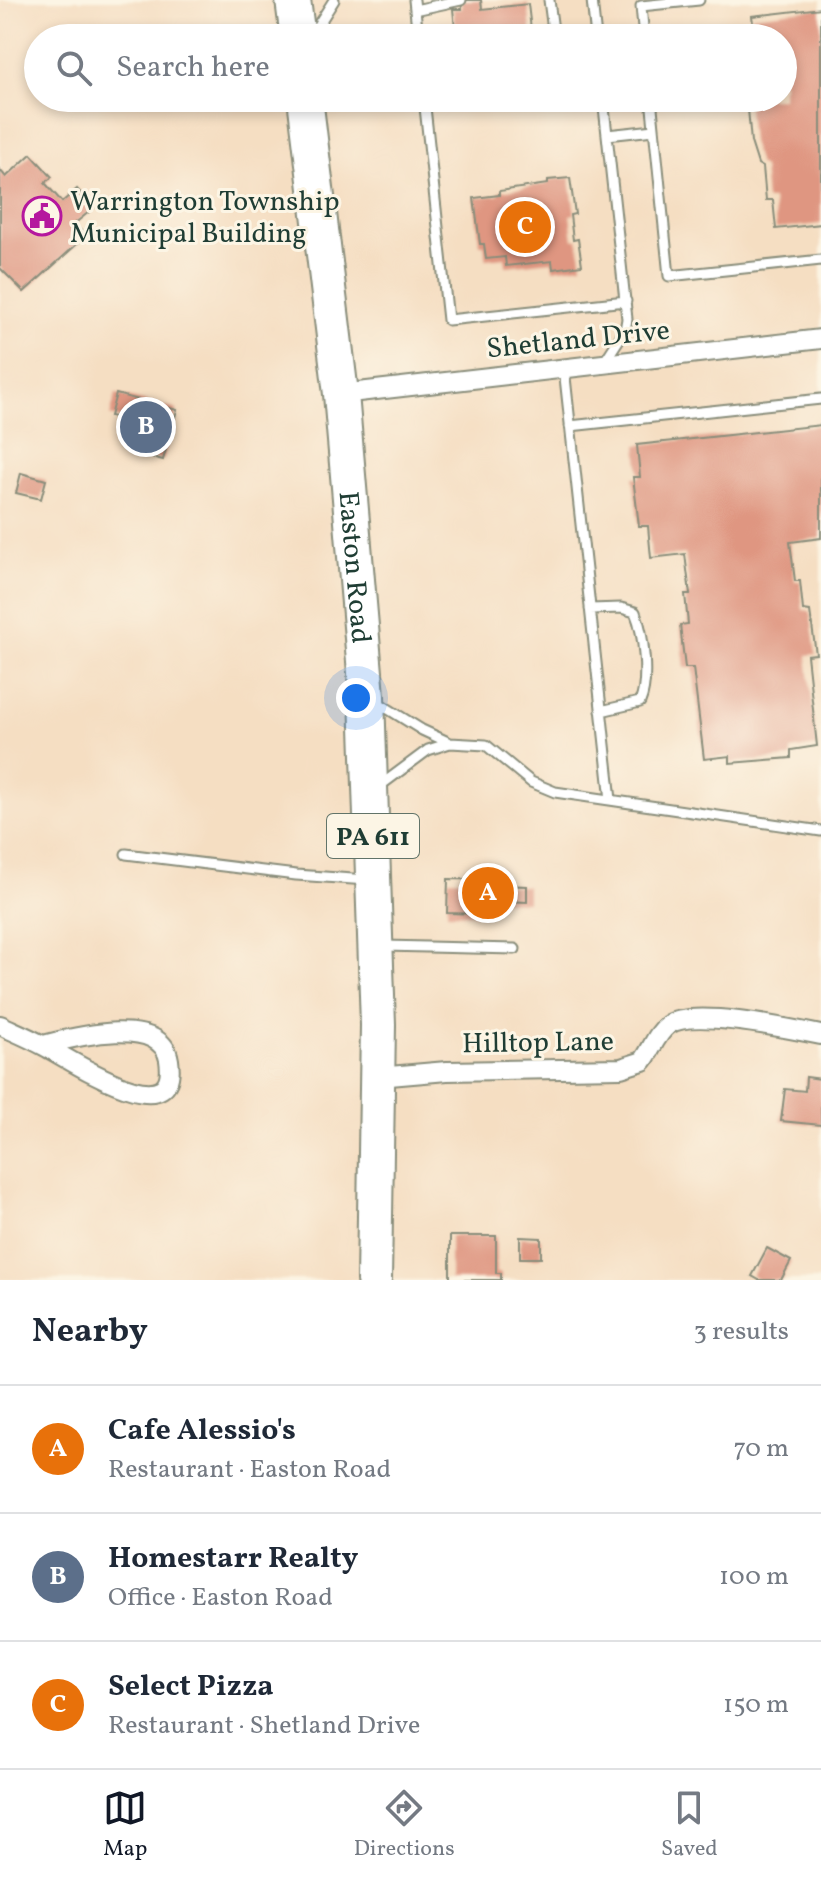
<!DOCTYPE html>
<html lang="en">
<head>
<meta charset="utf-8">
<style>
	:root { --surface:#fff; --page:#f6f6f7; --text:#1f2937; --muted:#747a83; --line:#e0e1e3; --accent:#111827 }
	body { margin:0; font-family:Vollkorn,serif; background:var(--page); color:var(--text) }
	.you { position:absolute; left:356px; top:698px; width:28px; height:28px; margin:-20px; border:6px solid #fff; border-radius:50%; background:#1a73e8; box-shadow:0 0 0 12px #1a73e833 }
	.badge { display:grid; place-items:center; width:52px; height:52px; border-radius:50%; background:var(--accent); color:#fff; font-size:26px; font-weight:700 }
	.pin { position:absolute; translate:-50% -50%; border:4px solid #fff; box-shadow:0 2px 8px #0006 }
	.list { margin:0; padding:0; list-style:none }
	h2 { display:flex; justify-content:space-between; align-items:center; height:104px; margin:0; padding:0 32px; font-size:34px }
	h2 small { font-size:26px; font-weight:400; color:var(--muted) }
	.list li { display:grid; grid-template-columns:52px 1fr auto; gap:24px; align-items:center; box-sizing:border-box; height:128px; padding:0 32px; border-top:2px solid var(--line) }
	.list b { display:block; font-size:30px; white-space:nowrap }
	.list p { margin:0; font-size:26px; white-space:nowrap; color:var(--muted) }
	.list em { font-size:26px; font-style:normal; color:var(--muted) }
	.icon { flex:none; width:44px; height:44px; fill:none; stroke:currentColor; stroke-width:2; stroke-linecap:round; stroke-linejoin:round }
	.map { position:relative; flex:none; width:821px; height:1280px; overflow:hidden }
	.search { position:absolute; background:var(--surface); box-shadow:0 4px 12px #0003; left:24px; right:24px; top:24px; height:88px; display:flex; align-items:center; gap:20px; box-sizing:border-box; padding:0 28px; border-radius:44px; color:var(--muted); font-size:30px }
	.sheet { height:488px; background:var(--surface) }
	nav { display:flex; justify-content:space-around; align-items:center; box-sizing:border-box; height:112px; border-top:2px solid var(--line); background:var(--surface); font-size:22px; color:var(--muted) }
	nav a { display:grid; justify-items:center; gap:4px }
	nav .on { color:var(--accent) }
	.map>svg:first-child { display:block }
	.building { fill:#df9681 }
	.lines { fill:none; stroke-linecap:round; stroke-linejoin:round }
	.lane-casing { stroke:#8a8e7b; stroke-width:13 }
	.street-casing { stroke:#8a8e7b; stroke-width:22 }
	.highway-casing { stroke:#8a8e7b; stroke-width:38 }
	.lane { stroke:#fff; stroke-width:9 }
	.street { stroke:#fff; stroke-width:18 }
	.highway { stroke:#fff; stroke-width:34 }
	.labels { text-anchor:middle; stroke-width:6; stroke-linejoin:round; paint-order:stroke }
	.shield { fill:#fcf5e5; stroke:#617469; stroke-width:2 }
	.shield-label { font-size:26px; font-weight:bold; fill:#1f3d34 }
	.poi-label { font-size:28px; fill:#1f3d34; stroke:#fcf5e5; text-anchor:start }
	.street-label { font-size:28px; fill:#1f3d34; stroke:#fcf5e5 }
</style>
</head>
<body>
<div class="map">
<svg width="821" height="1280" viewBox="0 0 821 1280">
	<rect width="100%" height="100%" fill="#fcf5e5"/>
	<filter id="ink" filterUnits="userSpaceOnUse"><feTurbulence type="fractalNoise" baseFrequency=".0125" numOctaves="2"/><feDisplacementMap in="SourceGraphic" scale="16" xChannelSelector="R" yChannelSelector="G"/><feConvolveMatrix kernelMatrix="1 2 1 2 8 2 1 2 1" color-interpolation-filters="sRGB"/></filter>
	<filter id="wash" filterUnits="userSpaceOnUse"><feTurbulence type="fractalNoise" baseFrequency=".006" numOctaves="4" result="noise"/><feDisplacementMap in="SourceGraphic" scale="32" xChannelSelector="R" yChannelSelector="G"/><feGaussianBlur stdDeviation="1.8" result="paint"/><feColorMatrix in="noise" values="0 0 0 0 0 0 0 0 0 0 0 0 0 0 0 0 0 1.4 0 .05"/><feComposite in="paint" operator="in"/></filter>
	<g filter="url(#wash)">
		<rect width="100%" height="100%" fill="#f5dec2"/>
		<g id="blocks">
			<!-- building -->
			<path class="building" d="M461,0H481L482,9L528,4L532,38H456L453,9H462Z
				M821,8V224L776,229L773,200H766L763,167L758,164L751,142L747,98H783V38H755L752,16Z
				M31,154L52,177L45,183L62,202L77,189L94,208L74,224L86,236L24,292L0,268V170L6,177Z
				M570,178L575,214L570,215L573,240L578,239L582,265L553,269L552,261L506,266L505,257L486,259L484,244H480L474,198L499,195V191L548,184V180Z
				M116,394L177,410L163,460L140,454L144,441L118,434L122,419L110,416Z
				M821,425V538L790,542L795,581H800L803,610L810,611L816,654L807,655L817,746L791,750V758L730,763V756L704,759L693,668H685L680,625L688,624L685,594H690L685,554L651,558L648,526H639L633,477H640L637,445Z
				M21,473L46,480L41,499L16,493Z
				M448,879L502,880V885L527,886V902L482,900V914L447,913Z
				M806,1077L821,1079V1125L781,1121L785,1089L805,1091Z
				M450,1236H496V1273H501V1280H450Z
				M520,1237L541,1238V1258H520Z
				M767,1248L791,1261L781,1280H759L752,1276Z"/>
		</g>
	</g>
	<g filter="url(#ink)">
		<use href="#blocks" fill-opacity="0" stroke="#8a8e7b" stroke-width="2"/>
		<g class="lines">
			<defs>
				<path id="lane" d="M414,0L418,38
					M549,0L554,38
					M592,0L596,38
					M415,10L461,0
					M310,38L334,0
					M644,38L641,6L699,0
					M424,98L448,320L626,301
					M603,98L627,319L625,330L605,361
					M651,98L669,276L821,260
					M607,135L654,130
					M564,368L611,800
					M570,426L821,399
					M590,609L621,608L635,612C644,633 649,682 640,702L601,711
					M377,702L422,730L450,743L486,745L531,782L555,792L821,831
					M377,788L428,750L450,743
					M126,854L296,875L367,880
					M384,946L515,949"/>
				<path id="street" d="M341,394L821,339
					M0,1025C15,1032 30,1038 44,1046C67,1057 180,1135 169,1060C162,1014 74,1037 43,1045
					M378,1077L447,1071L621,1068L643,1061C652,1049 656,1034 668,1025C691,1008 791,1029 821,1035"/>
				<g id="highway">
					<path d="M293,0L298,38"/>
					<path id="s1" d="M305,98L341,394L367,696L378,1025L374,1280"/>
				</g>
			</defs>
			<!-- lane casing -->
			<use href="#lane" class="lane-casing"/>
			<!-- street casing -->
			<use href="#street" class="street-casing"/>
			<!-- highway casing -->
			<use href="#highway" class="highway-casing"/>
			<!-- lane -->
			<use href="#lane" class="lane"/>
			<!-- street -->
			<use href="#street" class="street"/>
			<!-- highway -->
			<use href="#highway" class="highway"/>
		</g>
	</g>
	<!-- icons -->
	<defs>
		<symbol id="civic-ring" viewBox="-11 -11 22 22"><circle r="9.5" fill="#fcf5e5" stroke="#b5179e" stroke-width="1.5"/><path d="M-.6-6.5H3V-4.5H.6V-3L4-1V1h2V6H-6V1h2V-1L-.6-3ZM-1.2 2.5V6h2.4V2.5Z" fill="#b5179e"/></symbol>
	</defs>
	<g fill-rule="evenodd">
		<use href="#civic-ring" x="20" y="194" width="44" height="44"/>
	</g>
	<g class="labels">
		<!-- shield labels -->
		<rect class="shield" x="327" y="814" width="92" height="44" rx="6"/>
		<g class="shield-label">
			<text x="373" y="845">PA 611</text>
		</g>
		<!-- poi labels -->
		<g class="poi-label">
			<text x="70" y="210">Warrington Township<tspan x="70" dy="32">Municipal Building</tspan></text>
		</g>
		<!-- street labels -->
		<g class="street-label">
			<text transform="translate(578 338) rotate(-6)" y="10">Shetland Drive</text>
			<text dy="10" stroke="none"><textPath href="#s1" startOffset="472">Easton Road</textPath></text>
			<text transform="translate(538 1041) rotate(-1)" y="10">Hilltop Lane</text>
		</g>
	</g>
</svg>
<div class="you"></div>
<div class="pin badge" style="left:488px;top:893px;background:#e8710a">A</div>
<div class="pin badge" style="left:146px;top:427px;background:#5c6f8a">B</div>
<div class="pin badge" style="left:525px;top:227px;background:#e8710a">C</div>
<div class="search"><svg class="icon" aria-label="search" viewBox="0 0 24 24"><circle cx="10" cy="10" r="6"/><path d="M15 15l6 6"/></svg>Search here</div>
</div>
<section class="sheet">
<h2>Nearby<small>3 results</small></h2>
<ul class="list">
<li><span class="badge" style="background:#e8710a">A</span><div><b>Cafe Alessio's</b><p>Restaurant · Easton Road</p></div><em>70 m</em></li>
<li><span class="badge" style="background:#5c6f8a">B</span><div><b>Homestarr Realty</b><p>Office · Easton Road</p></div><em>100 m</em></li>
<li><span class="badge" style="background:#e8710a">C</span><div><b>Select Pizza</b><p>Restaurant · Shetland Drive</p></div><em>150 m</em></li>
</ul>
</section>
<nav>
<a class="on"><svg class="icon" aria-label="map" viewBox="0 0 24 24"><path d="M3 6l6-2 6 2 6-2v14l-6 2-6-2-6 2zM9 4v14M15 6v14"/></svg>Map</a>
<a><svg class="icon" aria-label="directions" viewBox="0 0 24 24"><path d="M12 3l9 9-9 9-9-9zM9 14v-3h6M13 9l2 2-2 2"/></svg>Directions</a>
<a><svg class="icon" aria-label="saved" viewBox="0 0 24 24"><path d="M7 4h10v16l-5-4-5 4z"/></svg>Saved</a>
</nav>
</body>
</html>
